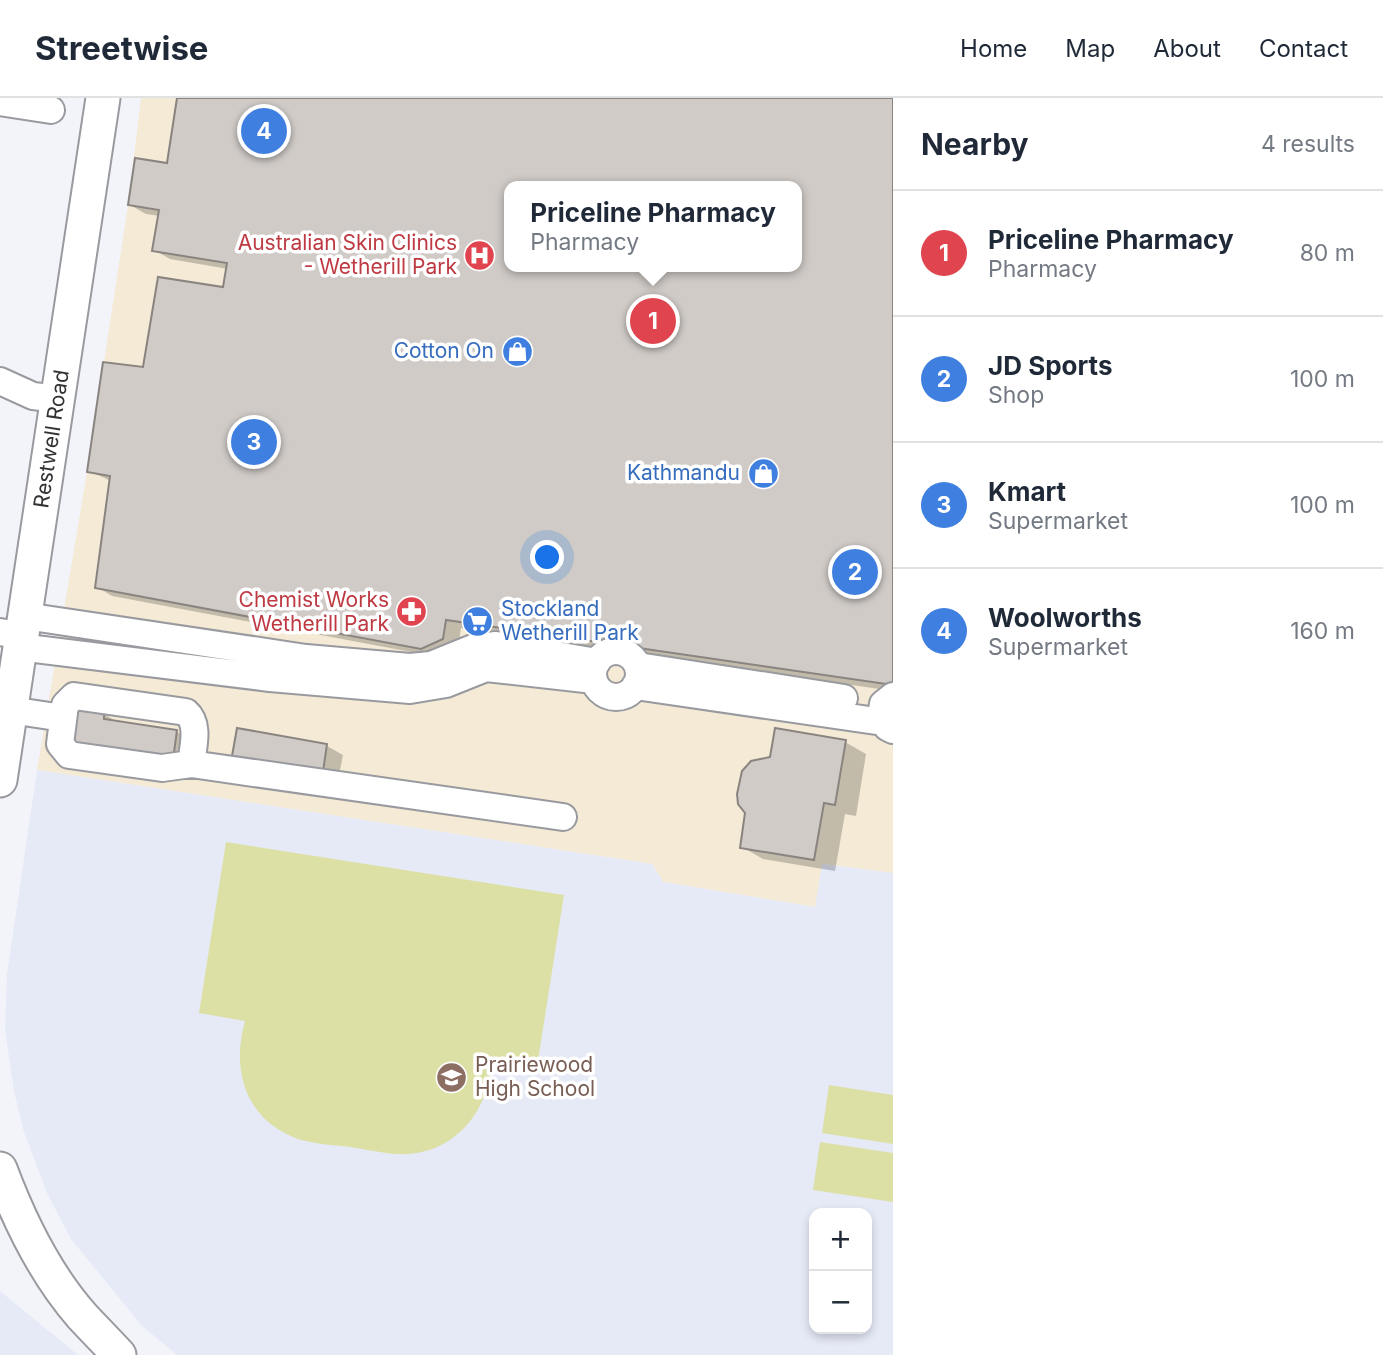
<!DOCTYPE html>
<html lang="en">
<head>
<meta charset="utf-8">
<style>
	:root { --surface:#fff; --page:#f6f6f7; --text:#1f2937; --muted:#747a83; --line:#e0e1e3; --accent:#d93025 }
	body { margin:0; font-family:Inter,sans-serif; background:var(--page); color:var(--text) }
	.controls { position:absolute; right:21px; bottom:21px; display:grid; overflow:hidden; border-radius:14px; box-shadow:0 4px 10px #0003 }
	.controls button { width:63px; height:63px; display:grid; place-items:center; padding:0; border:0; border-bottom:2px solid var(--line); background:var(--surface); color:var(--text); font:35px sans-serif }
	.you { position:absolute; left:548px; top:460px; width:24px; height:24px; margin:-18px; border:5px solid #fff; border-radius:50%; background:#1a73e8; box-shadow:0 0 0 10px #1a73e833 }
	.badge { display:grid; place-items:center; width:46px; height:46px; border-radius:50%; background:var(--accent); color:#fff; font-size:23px; font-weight:700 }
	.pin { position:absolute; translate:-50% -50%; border:4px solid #fff; box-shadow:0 2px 7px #0006 }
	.popup { position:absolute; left:504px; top:83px; width:298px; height:91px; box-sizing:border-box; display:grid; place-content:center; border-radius:14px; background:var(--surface); filter:drop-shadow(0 2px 5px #0005); font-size:23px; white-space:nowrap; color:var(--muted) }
	.popup b { font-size:26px; color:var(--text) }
	.popup::after { content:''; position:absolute; left:50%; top:100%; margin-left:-14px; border:14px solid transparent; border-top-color:var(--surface) }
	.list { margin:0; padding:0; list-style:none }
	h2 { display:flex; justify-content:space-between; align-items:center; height:91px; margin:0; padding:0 28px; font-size:30px }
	h2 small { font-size:23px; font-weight:400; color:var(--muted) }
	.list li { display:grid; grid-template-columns:46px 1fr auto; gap:21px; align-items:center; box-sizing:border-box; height:126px; padding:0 28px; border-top:2px solid var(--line) }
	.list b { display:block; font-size:26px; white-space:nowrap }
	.list p { margin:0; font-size:23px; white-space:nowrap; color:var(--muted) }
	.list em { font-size:23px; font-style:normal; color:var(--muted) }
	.map { position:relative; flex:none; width:893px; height:1257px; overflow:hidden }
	header { display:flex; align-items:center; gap:42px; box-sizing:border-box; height:98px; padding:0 35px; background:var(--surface); border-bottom:2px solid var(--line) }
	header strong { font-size:33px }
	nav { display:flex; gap:38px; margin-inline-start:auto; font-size:24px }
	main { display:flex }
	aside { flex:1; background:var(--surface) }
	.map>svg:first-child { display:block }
	.commercial { fill:#f4ead5; fill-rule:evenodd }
	.built { fill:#e6eaf7; fill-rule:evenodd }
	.green { fill:#dce0a5 }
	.shadow { fill:#0003; fill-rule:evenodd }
	.building { fill:#d0cbc7; stroke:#8a8481; stroke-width:2; fill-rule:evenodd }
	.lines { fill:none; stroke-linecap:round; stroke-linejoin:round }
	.minor-casing { stroke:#999a9f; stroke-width:30 }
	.major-casing { stroke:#999a9f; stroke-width:37 }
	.minor { stroke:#fff; stroke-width:26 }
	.major { stroke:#fff; stroke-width:33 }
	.labels { text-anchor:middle; stroke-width:7; stroke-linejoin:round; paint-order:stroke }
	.health-label { font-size:21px; fill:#be3a42; stroke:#fff; text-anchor:end }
	.shop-label { font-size:21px; fill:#366cbe; stroke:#fff; text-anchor:end }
	.street-label { font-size:21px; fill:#313234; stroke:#fff }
	.education-label { font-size:21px; fill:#785e54; stroke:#fff; text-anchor:start }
</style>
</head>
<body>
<header>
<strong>Streetwise</strong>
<nav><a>Home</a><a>Map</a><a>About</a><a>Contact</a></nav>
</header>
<main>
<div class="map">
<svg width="893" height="1257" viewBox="0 0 893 1257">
	<rect width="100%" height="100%" fill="#f3f4fa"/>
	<!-- commercial -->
	<path class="commercial" d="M141,0H893V775L823,766L816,809L663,784L652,766L37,672L87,374L128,107ZM510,88H796V169H510Z"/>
	<!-- built -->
	<path class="built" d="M37,672L652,766L663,784L815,809L822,766L893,775V1257H177L142,1228L71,1141L47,1095L23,1031L14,993L5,932L7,876ZM814,1115H867V1231H814Z
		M0,1193L78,1257H0Z"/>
	<!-- green -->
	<path class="green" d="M226,744L564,797L537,969L491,962C491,1009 458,1053 408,1056C389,1057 369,1052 350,1049C333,1047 314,1046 298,1041C245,1022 231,972 245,923L199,915Z
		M829,987L893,997V1046L822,1035Z
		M820,1044L893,1055V1104L813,1092Z"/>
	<!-- shadow -->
	<path class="shadow" d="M179,0H893V593L461,530L458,550L438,559L112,498L97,489L111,383L89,373L145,271L225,191L228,171L170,161L154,152L160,118L146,116L130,107L168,67ZM510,88H796V169H510Z
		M104,616L119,625L177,634L193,643L189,670L72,646Z
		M238,632L327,648L343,657L338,682L250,666L234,657Z
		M845,644L866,656L856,718L845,716L835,773L763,761L742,749Z"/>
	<!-- building -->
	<path class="building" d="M177,0H893V587L446,522L443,541L421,551L95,490L110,378L87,374L103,264L143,269L158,179L223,189L227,165L152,153L159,112L128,107L135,60L167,65ZM510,88H796V169H510Z
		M75,610L104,615V621L177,632L173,662L70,647Z
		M237,630L327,646L323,674L232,658Z
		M775,630L846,642L835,707L824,705L814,762L740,750L745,715L738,706L737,696L742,673L751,663L770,659Z"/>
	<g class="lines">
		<defs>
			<path id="minor" d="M0,4L51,12
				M0,283L33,298L59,301
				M25,518L306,560L410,569L431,567L473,550L496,547L597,564
				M0,534L21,537
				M19,549L270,580L410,592L446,586L486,570L594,582
				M593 576a23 23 0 1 1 46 0a23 23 0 1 1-46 0Z
				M638,568L844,600
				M635,588L883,624
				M893,598L883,606L881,618L887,629L893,632
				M10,612L63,620
				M191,666C193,649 200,626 186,614L74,598L65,607L60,646L69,657L162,670L191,666L563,719"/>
			<g id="major">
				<path id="s1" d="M0,682L103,0"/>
				<path d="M0,1071C19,1122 46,1177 82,1218C94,1231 107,1244 119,1257"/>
			</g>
		</defs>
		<!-- minor casing -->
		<use href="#minor" class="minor-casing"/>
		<!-- major casing -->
		<use href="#major" class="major-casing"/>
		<!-- minor -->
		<use href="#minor" class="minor"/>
		<!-- major -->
		<use href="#major" class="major"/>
	</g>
	<!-- icons -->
	<defs>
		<symbol id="hospital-disc" viewBox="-11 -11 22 22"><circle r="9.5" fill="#e0444e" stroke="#fff"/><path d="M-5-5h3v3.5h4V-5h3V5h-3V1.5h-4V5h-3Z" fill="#fff"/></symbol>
		<symbol id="shop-disc" viewBox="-11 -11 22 22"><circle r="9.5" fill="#3f7fe0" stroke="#fff"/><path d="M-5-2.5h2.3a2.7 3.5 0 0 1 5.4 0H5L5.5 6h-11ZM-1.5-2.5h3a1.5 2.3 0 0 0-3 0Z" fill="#fff"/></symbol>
		<symbol id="pharmacy-disc" viewBox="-11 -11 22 22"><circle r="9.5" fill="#e0444e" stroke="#fff"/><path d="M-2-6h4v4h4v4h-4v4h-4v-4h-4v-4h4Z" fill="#fff"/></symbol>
		<symbol id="supermarket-disc" viewBox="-11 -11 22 22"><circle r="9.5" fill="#3f7fe0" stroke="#fff"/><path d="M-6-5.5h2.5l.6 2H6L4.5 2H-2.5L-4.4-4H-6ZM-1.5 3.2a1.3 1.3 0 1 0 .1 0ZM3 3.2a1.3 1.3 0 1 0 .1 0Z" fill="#fff"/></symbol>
		<symbol id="school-disc" viewBox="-11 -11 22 22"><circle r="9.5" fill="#8d6e63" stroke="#fff"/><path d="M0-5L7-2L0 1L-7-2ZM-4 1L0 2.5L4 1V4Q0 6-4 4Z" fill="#fff"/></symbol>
	</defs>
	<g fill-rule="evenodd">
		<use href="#hospital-disc" x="462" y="140" width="35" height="35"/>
		<use href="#shop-disc" x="500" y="236" width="35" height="35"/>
		<use href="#shop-disc" x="746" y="358" width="35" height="35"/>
		<use href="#pharmacy-disc" x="394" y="496" width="35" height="35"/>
		<use href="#supermarket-disc" x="460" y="506" width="35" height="35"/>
		<use href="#school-disc" x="434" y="962" width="35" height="35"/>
	</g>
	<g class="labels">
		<!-- health labels -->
		<g class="health-label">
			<text x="457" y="152">Australian Skin Clinics<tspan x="457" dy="24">- Wetherill Park</tspan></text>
			<text x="389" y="509">Chemist Works<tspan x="389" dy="24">Wetherill Park</tspan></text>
		</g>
		<!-- shop labels -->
		<g class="shop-label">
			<text x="494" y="260">Cotton On</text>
			<text x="740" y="382">Kathmandu</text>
			<text x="501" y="518" text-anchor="start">Stockland<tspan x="501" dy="24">Wetherill Park</tspan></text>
		</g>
		<!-- street labels -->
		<g class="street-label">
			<text dy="7" stroke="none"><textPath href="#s1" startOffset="345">Restwell Road</textPath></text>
		</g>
		<!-- education labels -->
		<g class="education-label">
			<text x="475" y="974">Prairiewood<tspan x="475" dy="24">High School</tspan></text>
		</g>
	</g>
</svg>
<div class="controls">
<button>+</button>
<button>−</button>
</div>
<div class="you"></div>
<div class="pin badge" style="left:653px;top:223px;background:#e0444e">1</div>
<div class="popup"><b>Priceline Pharmacy</b>Pharmacy</div>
<div class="pin badge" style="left:855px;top:474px;background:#3f7fe0">2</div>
<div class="pin badge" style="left:254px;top:344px;background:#3f7fe0">3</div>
<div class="pin badge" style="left:264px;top:33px;background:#3f7fe0">4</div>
</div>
<aside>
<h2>Nearby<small>4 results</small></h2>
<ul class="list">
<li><span class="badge" style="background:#e0444e">1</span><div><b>Priceline Pharmacy</b><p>Pharmacy</p></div><em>80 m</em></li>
<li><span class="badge" style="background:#3f7fe0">2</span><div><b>JD Sports</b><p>Shop</p></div><em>100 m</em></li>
<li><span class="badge" style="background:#3f7fe0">3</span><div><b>Kmart</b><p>Supermarket</p></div><em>100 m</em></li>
<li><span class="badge" style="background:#3f7fe0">4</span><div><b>Woolworths</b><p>Supermarket</p></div><em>160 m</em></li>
</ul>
</aside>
</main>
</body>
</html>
